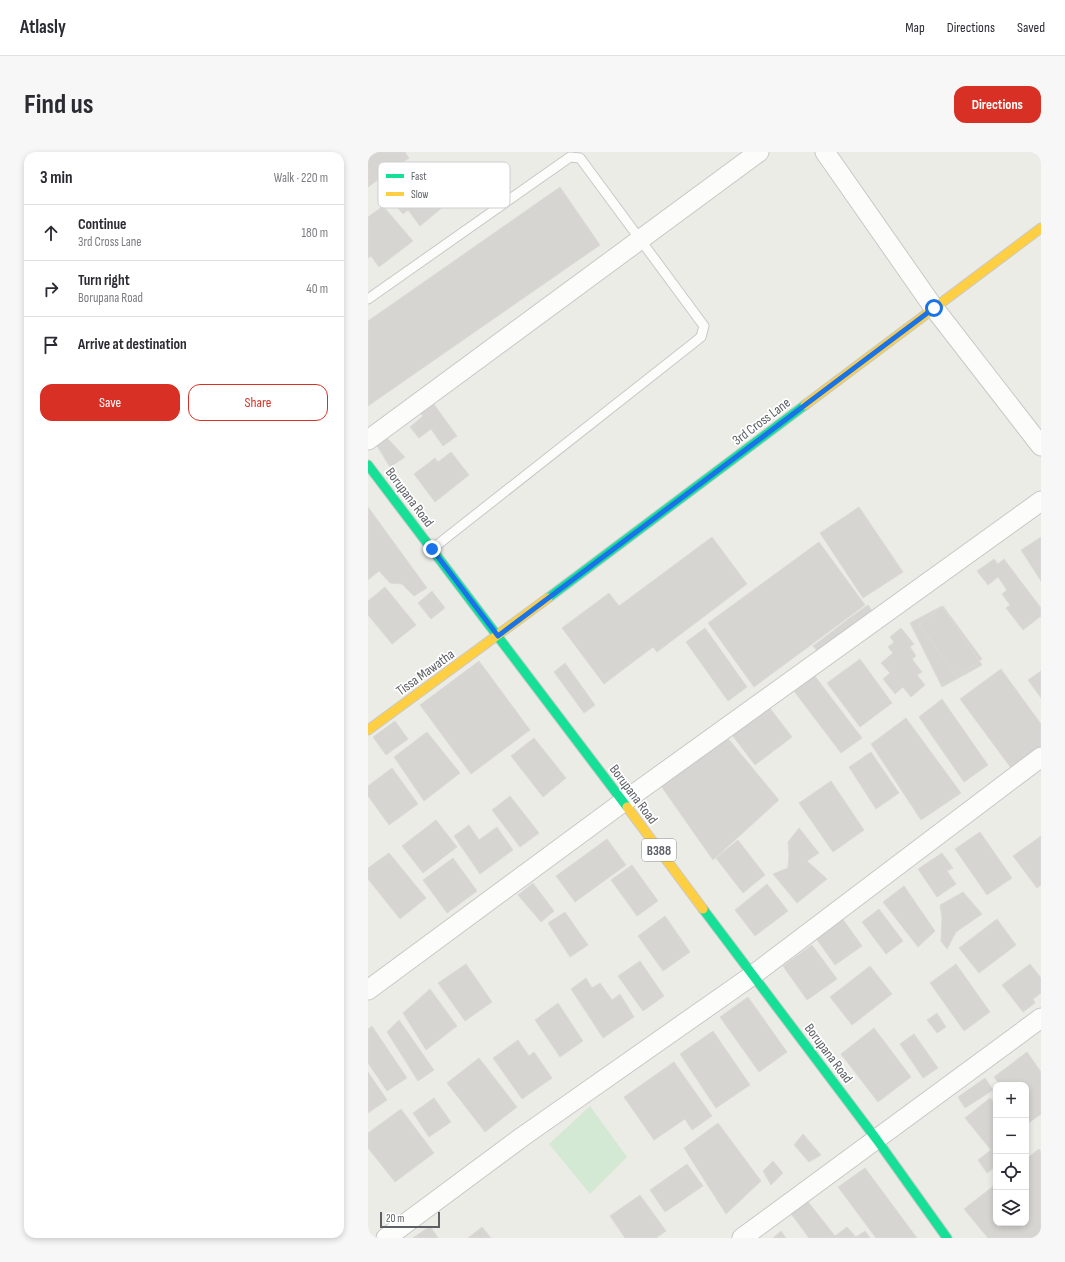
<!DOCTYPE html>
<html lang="en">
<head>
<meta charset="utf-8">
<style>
	:root { --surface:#fff; --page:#f7f7f7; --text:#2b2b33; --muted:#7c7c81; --line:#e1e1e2; --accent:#d93025 }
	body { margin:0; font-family:"Sofia Sans Condensed",sans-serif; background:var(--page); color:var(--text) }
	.controls { position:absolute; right:12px; bottom:12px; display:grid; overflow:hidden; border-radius:8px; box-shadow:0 2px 6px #0003 }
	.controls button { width:36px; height:36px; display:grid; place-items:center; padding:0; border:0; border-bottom:1px solid var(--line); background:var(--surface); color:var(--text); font:20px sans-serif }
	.scale { position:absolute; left:12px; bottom:10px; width:60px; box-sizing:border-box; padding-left:4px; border:2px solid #5c5f65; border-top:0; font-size:11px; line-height:14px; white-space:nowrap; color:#5c5f65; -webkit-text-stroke:3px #fff; paint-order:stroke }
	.stop { position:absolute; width:12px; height:12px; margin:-9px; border:3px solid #1a73e8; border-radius:50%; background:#fff }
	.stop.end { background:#1a73e8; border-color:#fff; box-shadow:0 1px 4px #0008 }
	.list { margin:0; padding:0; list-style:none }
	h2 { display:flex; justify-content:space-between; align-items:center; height:52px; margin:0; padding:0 16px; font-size:17px }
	h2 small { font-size:13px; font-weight:400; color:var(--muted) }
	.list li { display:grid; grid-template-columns:26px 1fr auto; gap:12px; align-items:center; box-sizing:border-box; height:56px; padding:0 16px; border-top:1px solid var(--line) }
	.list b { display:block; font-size:15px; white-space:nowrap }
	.list p { margin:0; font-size:13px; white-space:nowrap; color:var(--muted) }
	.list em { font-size:13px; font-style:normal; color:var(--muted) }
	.actions { display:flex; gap:8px; padding:12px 16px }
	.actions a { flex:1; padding:9px 0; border:1px solid var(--accent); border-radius:12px; text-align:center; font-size:14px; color:var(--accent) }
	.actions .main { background:var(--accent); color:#fff }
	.icon { flex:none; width:22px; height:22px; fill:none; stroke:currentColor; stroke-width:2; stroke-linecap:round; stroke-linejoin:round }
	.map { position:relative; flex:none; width:673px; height:1086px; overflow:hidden; border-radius:12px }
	header { display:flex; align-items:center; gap:24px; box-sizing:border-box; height:56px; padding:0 20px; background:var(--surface); border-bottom:1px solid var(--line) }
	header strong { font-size:19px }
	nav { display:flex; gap:22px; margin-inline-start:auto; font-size:14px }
	.intro { display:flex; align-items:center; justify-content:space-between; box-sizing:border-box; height:96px; padding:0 24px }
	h1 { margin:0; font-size:28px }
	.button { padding:10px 18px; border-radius:12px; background:var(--accent); color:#fff; font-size:14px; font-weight:700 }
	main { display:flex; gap:24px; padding:0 24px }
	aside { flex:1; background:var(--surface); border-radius:12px; box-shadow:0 2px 6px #0003 }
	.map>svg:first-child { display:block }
	.green { fill:#d4e9d3 }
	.building { fill:#d6d5d2; stroke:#dcdad6 }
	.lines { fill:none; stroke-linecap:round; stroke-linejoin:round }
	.lane-casing { stroke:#c8c9c7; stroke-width:11 }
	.street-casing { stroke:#c8c9c7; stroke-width:21 }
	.fast-casing { stroke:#c9c9c8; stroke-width:11 }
	.slow-casing { stroke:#c9c9c8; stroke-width:11 }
	.lane { stroke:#fcfcfb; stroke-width:9 }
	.street { stroke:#fcfcfb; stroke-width:19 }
	.fast { stroke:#16e098; stroke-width:9 }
	.slow { stroke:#ffcf43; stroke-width:9 }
	.route { stroke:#1a73e8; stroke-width:5 }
	.labels { text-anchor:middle; stroke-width:3.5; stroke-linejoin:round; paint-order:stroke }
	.shield { fill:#fff; stroke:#8d8f93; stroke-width:1 }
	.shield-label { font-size:13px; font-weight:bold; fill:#5c5f65 }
	.street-label { font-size:14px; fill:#5c5f65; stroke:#fff }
	.key { fill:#fff; stroke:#cecfd1; stroke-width:1 }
	.key-label { font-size:11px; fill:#5c5f65 }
</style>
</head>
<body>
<header>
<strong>Atlasly</strong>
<nav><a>Map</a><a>Directions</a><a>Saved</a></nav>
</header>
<div class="intro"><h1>Find us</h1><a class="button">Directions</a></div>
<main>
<aside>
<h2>3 min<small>Walk · 220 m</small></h2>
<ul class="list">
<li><svg class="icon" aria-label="ahead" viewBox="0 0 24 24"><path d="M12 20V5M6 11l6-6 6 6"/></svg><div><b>Continue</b><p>3rd Cross Lane</p></div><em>180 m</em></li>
<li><svg class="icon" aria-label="right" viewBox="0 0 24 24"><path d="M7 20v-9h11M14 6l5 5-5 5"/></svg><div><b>Turn right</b><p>Borupana Road</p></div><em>40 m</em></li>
<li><svg class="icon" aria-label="arrive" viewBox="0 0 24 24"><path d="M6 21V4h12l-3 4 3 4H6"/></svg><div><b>Arrive at destination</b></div></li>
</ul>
<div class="actions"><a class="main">Save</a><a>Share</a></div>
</aside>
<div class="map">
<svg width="673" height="1086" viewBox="0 0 673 1086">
	<rect width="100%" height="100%" fill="#ecece7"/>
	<!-- green -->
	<path class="green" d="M222,954L259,1005L222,1042L181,992Z"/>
	<!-- building -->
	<path class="building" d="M9,0H37L41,6L0,35V6Z
		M53,27L75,55L52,74L40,58L35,62L28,54L33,50L30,45Z
		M192,35L232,93L0,254V169Z
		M15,54L45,89L11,115L3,104L0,106V65Z
		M65,251L89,284L75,294L63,277L51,286L42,275L55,264L52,261Z
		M19,286L37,305L22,315L9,294Z
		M83,300L101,323L67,350L46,322L67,306L70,310Z
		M0,355L59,436L46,444L34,432L22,431L11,419L0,428Z
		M491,355L535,420L495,446L452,381Z
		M344,385L379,432L289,500L285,495L236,532L194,476L241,441L251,454Z
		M673,385V429L653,398Z
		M451,390L497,453L386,535L340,471Z
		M626,407L630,412L636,407L673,456V464L655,478L638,456L642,453L634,442L639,438L630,425L620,433L609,419Z
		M17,435L48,473L24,492L0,463V449Z
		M64,439L77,456L63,467L50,451Z
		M500,453L505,460L489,473L483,465Z
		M574,454L614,513L574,535L542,471Z
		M575,454L614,507L589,525L551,472Z
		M483,465L489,473L451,501L445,494Z
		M337,476L379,535L360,549L318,490Z
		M533,476L546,492L542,495L548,504L544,507L554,520L549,523L557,533L543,545L535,535L527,542L515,527L522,521L513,511L525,501L520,495L526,490L522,485Z
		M492,507L524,551L492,575L459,531Z
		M111,509L162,578L103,622L52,553Z
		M197,511L227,553L216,561L186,520Z
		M633,517L673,572V595L643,616L592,547Z
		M673,519V546L660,528Z
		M446,523L494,586L473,601L426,539Z
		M574,547L620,613L596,630L551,565Z
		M401,555L424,585L387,613L364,583Z
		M538,566L593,641L553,668L503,592Z
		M27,569L40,587L18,603L5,585Z
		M59,580L92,621L56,649L26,605Z
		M358,584L411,648L345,708L293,634Z
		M166,586L198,626L175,645L143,604Z
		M503,600L531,641L508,657L481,615Z
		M24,616L50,652L21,673L0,644V634Z
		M463,629L496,678L465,700L431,651Z
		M142,644L171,681L152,695L124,658Z
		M68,668L89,695L55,721L34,694Z
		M101,673L111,688L129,675L145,698L112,722L86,684Z
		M431,676L451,701L439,709L459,727L429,751L405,722L420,716L421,701L420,690Z
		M612,680L644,726L619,743L587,697Z
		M673,684V733L669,736L645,704Z
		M239,687L258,713L207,750L188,724Z
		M370,688L397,723L375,741L348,706Z
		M21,701L58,746L32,767L0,727V716Z
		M574,701L585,716L579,719L588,732L569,745L550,717Z
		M85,706L109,739L79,761L55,728Z
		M264,713L290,749L269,764L243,728Z
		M165,731L186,759L173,770L150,743Z
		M399,732L420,759L387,784L367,758Z
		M536,734L567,779L550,795L515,750Z
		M595,740L614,762L588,780L579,797L573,789L574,766L572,753Z
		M511,757L535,789L518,802L494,770Z
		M197,760L220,793L202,805L180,771Z
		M297,764L322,800L295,819L270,784Z
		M474,766L494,794L467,813L447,785Z
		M629,767L648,793L611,821L591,796Z
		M444,793L469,827L439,848L415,814Z
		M272,809L296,844L275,859L250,824Z
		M98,812L124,850L97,869L70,831Z
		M588,812L622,860L596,879L562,831Z
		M662,812L673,826V841L665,847L667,851L655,860L634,833Z
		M502,814L524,842L484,873L462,845Z
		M218,826L224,836L232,831L244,848L252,842L266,865L235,886L203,837Z
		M62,837L89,874L58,898L35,861Z
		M380,845L419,900L391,920L352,865Z
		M190,851L215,889L192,905L167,868Z
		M569,861L578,875L569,881L559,868Z
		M31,868L66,918L50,929L19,880Z
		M4,874L39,926L19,939L0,911V877Z
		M506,876L543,925L510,950L473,902Z
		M345,879L382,933L348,956L312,902Z
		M546,882L570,916L555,926L532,892Z
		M150,888L161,904L166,900L184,926L154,947L125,906Z
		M659,900L673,920V962L659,972L658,970V933H632L626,925Z
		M111,906L149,955L117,980L79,931Z
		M306,910L344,964L324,978L317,967L286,988L256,945Z
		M0,920L19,948L0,961Z
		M617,926L625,938L597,956L590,945Z
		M66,946L83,970L61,985L45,961Z
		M622,946L628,953V1014L619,1021L610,1008L623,998L597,966Z
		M33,957L66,1001L27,1030L0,996V981Z
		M350,971L393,1029L358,1062L316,996Z
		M435,982L453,1003L441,1010L426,993Z
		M671,997L673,1000V1086H620L596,1057L628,1032V1071H658V1007Z
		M405,1009L415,1021L403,1033L395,1019Z
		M319,1012L335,1034L297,1060L282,1038Z
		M497,1016L549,1086H508L470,1035Z
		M272,1043L298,1079L288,1086H257L242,1064Z
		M437,1046L467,1084L479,1075L488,1085L497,1079L502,1086H441L421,1059Z
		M62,1074L70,1086H45Z
		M114,1075L123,1086H100Z
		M413,1079L418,1086H405Z"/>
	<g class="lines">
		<defs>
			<path id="lane" d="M0,147L202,5L212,6L336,174L333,185L323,193L64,397"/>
			<path id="street" d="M457,0L566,156L673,294
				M0,288L391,0
				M0,838L255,650L673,349
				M18,1086L154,985L385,823L673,605
				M374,1086L673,866"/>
			<path id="fast" d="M0,313L259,655
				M180,446L437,253
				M335,757L509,988L579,1086"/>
			<path id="slow" d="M437,253L673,76
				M0,578L180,446
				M259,655L335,757"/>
		</defs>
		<!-- lane casing -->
		<use href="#lane" class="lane-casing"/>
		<!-- street casing -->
		<use href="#street" class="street-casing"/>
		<!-- fast casing -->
		<use href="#fast" class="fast-casing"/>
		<!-- slow casing -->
		<use href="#slow" class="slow-casing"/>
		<!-- lane -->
		<use href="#lane" class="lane"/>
		<!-- street -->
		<use href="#street" class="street"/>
		<!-- fast -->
		<use href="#fast" class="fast"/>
		<!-- slow -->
		<use href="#slow" class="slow"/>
	</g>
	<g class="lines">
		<!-- route -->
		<path class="route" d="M64,397L130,484L566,156"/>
	</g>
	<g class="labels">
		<!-- shield labels -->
		<rect class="shield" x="274" y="687" width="34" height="22" rx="3"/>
		<g class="shield-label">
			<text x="291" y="703">B388</text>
		</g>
		<!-- street labels -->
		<g class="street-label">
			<text transform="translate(393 269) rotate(-37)" y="5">3rd Cross Lane</text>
			<text transform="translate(42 345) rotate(53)" y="5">Borupana Road</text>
			<text transform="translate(57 520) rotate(-36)" y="5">Tissa Mawatha</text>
			<text transform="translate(266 642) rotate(53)" y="5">Borupana Road</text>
			<text transform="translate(461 901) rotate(53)" y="5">Borupana Road</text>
		</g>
	</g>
	<!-- legend -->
	<rect x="10" y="10" width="132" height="46" rx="6" class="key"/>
	<rect x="18" y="22" width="18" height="4" fill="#16e098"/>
	<rect x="18" y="40" width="18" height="4" fill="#ffcf43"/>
	<g class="key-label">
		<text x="43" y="28">Fast</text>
		<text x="43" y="46">Slow</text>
	</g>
</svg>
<div class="controls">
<button>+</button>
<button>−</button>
<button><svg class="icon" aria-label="locate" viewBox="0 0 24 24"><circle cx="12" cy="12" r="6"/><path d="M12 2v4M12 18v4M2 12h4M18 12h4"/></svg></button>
<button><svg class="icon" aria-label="layers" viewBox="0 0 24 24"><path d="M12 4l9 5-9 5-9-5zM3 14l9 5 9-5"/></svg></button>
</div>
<div class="scale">20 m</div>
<div class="stop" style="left:566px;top:156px"></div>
<div class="stop end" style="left:64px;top:397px"></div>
</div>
</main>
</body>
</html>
